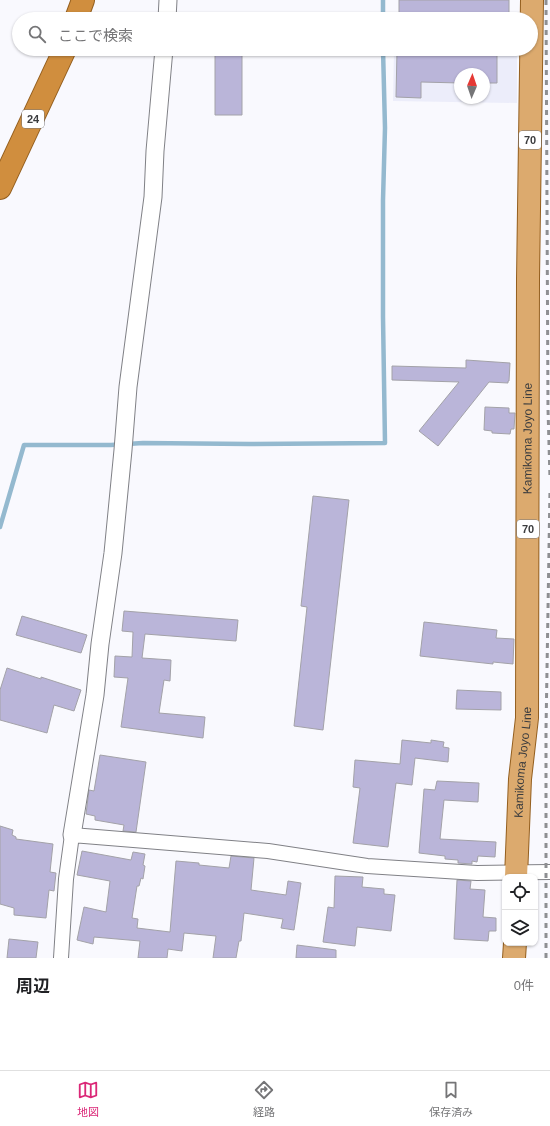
<!DOCTYPE html>
<html lang="ja">
<head>
<meta charset="utf-8">
<style>
	:root { --surface:#fff; --page:#f6f6f6; --text:#202124; --muted:#757577; --line:#e0e0e0; --accent:#db2777 }
	body { margin:0; font-family:Helvetica,"Noto Sans JP",sans-serif; background:var(--page); color:var(--text) }
	.controls { position:absolute; right:12px; bottom:12px; display:grid; overflow:hidden; border-radius:8px; box-shadow:0 1px 3px #0004 }
	.controls button { width:36px; height:36px; display:grid; place-items:center; padding:0; border:0; border-bottom:1px solid var(--line); background:var(--surface); color:var(--text); font:20px sans-serif }
	.compass { position:absolute; left:454px; top:68px; width:36px; height:36px; border-radius:50%; background:var(--surface); box-shadow:0 1px 3px #0004; rotate:2deg }
	.list { margin:0; padding:0; list-style:none }
	h2 { display:flex; justify-content:space-between; align-items:center; height:52px; margin:0; padding:0 16px; font-size:17px }
	h2 small { font-size:13px; font-weight:400; color:var(--muted) }
	.icon { flex:none; width:22px; height:22px; fill:none; stroke:currentColor; stroke-width:2; stroke-linecap:round; stroke-linejoin:round }
	.map { position:relative; flex:none; width:550px; height:958px; overflow:hidden }
	.search { position:absolute; background:var(--surface); box-shadow:0 1px 3px #0004; left:12px; right:12px; top:12px; height:44px; display:flex; align-items:center; gap:10px; box-sizing:border-box; padding:0 14px; border-radius:22px; color:var(--muted); font-size:15px }
	.sheet { height:112px; background:var(--surface) }
	nav { display:flex; justify-content:space-around; align-items:center; box-sizing:border-box; height:56px; border-top:1px solid var(--line); background:var(--surface); font-size:11px; color:var(--muted) }
	nav a { display:grid; justify-items:center; gap:2px }
	nav .on { color:var(--accent) }
	.map>svg:first-child { display:block }
	.built { fill:#ecedfa; fill-rule:evenodd }
	.lines { fill:none; stroke-linecap:round; stroke-linejoin:round }
	.stream { stroke:#94b9cf; stroke-width:4.5 }
	.building { fill:#bab5d9; stroke:#a3a2a8 }
	.minor-casing { stroke:#808186; stroke-width:16 }
	.tertiary-casing { stroke:#808186; stroke-width:19 }
	.primary-casing { stroke:#945f1f; stroke-width:24 }
	.trunk-casing { stroke:#945f1f; stroke-width:24 }
	.minor { stroke:#fff; stroke-width:14 }
	.tertiary { stroke:#fff; stroke-width:17 }
	.primary { stroke:#dcaa6e; stroke-width:22 }
	.trunk { stroke:#d08e3e; stroke-width:22 }
	.rail { stroke:#8e8f92; stroke-width:3; stroke-dasharray:5 5; stroke-linecap:butt }
	.labels { text-anchor:middle; stroke-width:4; stroke-linejoin:round; paint-order:stroke }
	.shield { fill:#fff; stroke:#767678; stroke-width:1 }
	.shield-label { font-size:11px; font-weight:bold; fill:#3b3c3e }
	.street-label { font-size:12px; fill:#3b3c3e; stroke:#fff }
</style>
</head>
<body>
<div class="map">
<svg width="550" height="958" viewBox="0 0 550 958">
	<rect width="100%" height="100%" fill="#f9f9fe"/>
	<!-- built -->
	<path class="built" d="M394,49L517,50V103L393,101ZM460,74H484V98H460Z"/>
	<g class="lines">
		<!-- stream -->
		<path class="stream" d="M383,19V0
			M0,527L24,445H111L143,443L249,444L385,443L383,317V200L385,128L383,49"/>
	</g>
	<!-- building -->
	<path class="building" d="M399,0H509V19H399Z
		M397,51L497,53V83H484V74H460V83L421,82V98L396,97Z
		M215,54L242,55V115H215Z
		M466,360L510,363L509,381H508V383L489,382L438,446L419,431L459,382L392,380V366L466,368Z
		M485,407L509,408V413H515L514,429H511L510,434L492,433V431L484,430Z
		M313,496L349,500L323,730L294,726L307,607L301,606Z
		M124,611L238,620L236,641L145,634L142,658L171,660L170,681L164,680L159,713L205,717L203,738L121,727L128,678L114,677L115,656L132,657L133,632L122,631Z
		M22,616L87,635L81,653L16,635Z
		M424,622L497,630L496,638L514,639L513,664L493,662V664L420,656Z
		M7,668L41,679V677L81,690L74,711L54,705L47,733L0,720V690Z
		M457,690L501,692V710L456,709Z
		M402,740L431,743V740L444,742L443,747L449,748L448,762L415,758L412,785L396,783L388,847L353,843L360,788L353,787L355,760L400,764Z
		M100,755L146,762L136,832L123,831L124,825L95,820V816L86,814L89,790L94,791Z
		M437,781L479,783L478,802L444,800L440,839L496,842L495,857L478,856L477,862L472,861V864L458,863V860L445,859V856L419,853L424,789L435,790Z
		M0,826L13,830L12,835L16,837V839L53,844L50,872L56,873L54,891L49,890L46,918L14,915V908L0,904Z
		M82,851L131,860L133,852L145,854L143,865L145,866L143,879L141,878L139,886H137L132,918L138,919L137,928L170,932L176,861L199,863V865L229,868L231,856L254,858L251,890L286,895L288,881L301,883L294,930L281,928L283,919L244,913L241,941H239L236,958H213L216,936L184,933L182,951L168,949L167,958H138L140,941L94,937L93,944L77,940L84,907L106,912L110,881L77,875Z
		M335,876L363,877L362,887L384,889V894L395,895L391,931L357,927L355,946L323,942L328,907L334,908Z
		M457,880L471,881L470,889L485,890L483,917L496,918V931H489L488,941L454,939Z
		M9,939L38,942L36,958H7Z
		M297,945L336,950V958H296Z"/>
	<g class="lines">
		<defs>
			<path id="minor" d="M61,958L66,879L72,835L268,851L367,866L477,873L550,872"/>
			<path id="tertiary" d="M167,19L168,0
				M72,835L95,695L100,644L113,553L123,450L128,387L153,197L155,151L164,49"/>
			<g id="primary">
				<path id="s1" d="M516,877L520,779L527,718L528,279L532,0"/>
				<path d="M514,958L515,943"/>
			</g>
			<path id="trunk" d="M76,19L83,0
				M0,188L65,49"/>
		</defs>
		<!-- minor casing -->
		<use href="#minor" class="minor-casing"/>
		<!-- tertiary casing -->
		<use href="#tertiary" class="tertiary-casing"/>
		<!-- primary casing -->
		<use href="#primary" class="primary-casing"/>
		<!-- trunk casing -->
		<use href="#trunk" class="trunk-casing"/>
		<!-- minor -->
		<use href="#minor" class="minor"/>
		<!-- tertiary -->
		<use href="#tertiary" class="tertiary"/>
		<!-- primary -->
		<use href="#primary" class="primary"/>
		<!-- trunk -->
		<use href="#trunk" class="trunk"/>
		<!-- rail -->
		<path class="rail" d="M546,0L548,409L550,479
			M546,958V730L550,489"/>
	</g>
	<g class="labels">
		<!-- shield labels -->
		<g class="shield">
			<rect x="22" y="110" width="22" height="18" rx="3"/>
			<rect x="519" y="131" width="22" height="18" rx="3"/>
			<rect x="517" y="520" width="22" height="18" rx="3"/>
		</g>
		<g class="shield-label">
			<text x="33" y="123">24</text>
			<text x="530" y="144">70</text>
			<text x="528" y="533">70</text>
		</g>
		<!-- street labels -->
		<g class="street-label">
			<text dy="4" stroke="none"><textPath href="#s1" startOffset="439">Kamikoma Joyo Line</textPath></text>
			<text dy="4" stroke="none"><textPath href="#s1" startOffset="115">Kamikoma Joyo Line</textPath></text>
		</g>
	</g>
</svg>
<div class="controls">
<button><svg class="icon" aria-label="locate" viewBox="0 0 24 24"><circle cx="12" cy="12" r="6"/><path d="M12 2v4M12 18v4M2 12h4M18 12h4"/></svg></button>
<button><svg class="icon" aria-label="layers" viewBox="0 0 24 24"><path d="M12 4l9 5-9 5-9-5zM3 14l9 5 9-5"/></svg></button>
</div>
<svg class="compass" viewBox="-18 -18 36 36"><path d="M0-13l5 13h-10z" fill="#e53935"/><path d="M0 13l5-13h-10z" fill="#757577"/></svg>
<div class="search"><svg class="icon" aria-label="search" viewBox="0 0 24 24"><circle cx="10" cy="10" r="6"/><path d="M15 15l6 6"/></svg>ここで検索</div>
</div>
<section class="sheet">
<h2>周辺<small>0件</small></h2>
<ul class="list">
</ul>
</section>
<nav>
<a class="on"><svg class="icon" aria-label="map" viewBox="0 0 24 24"><path d="M3 6l6-2 6 2 6-2v14l-6 2-6-2-6 2zM9 4v14M15 6v14"/></svg>地図</a>
<a><svg class="icon" aria-label="directions" viewBox="0 0 24 24"><path d="M12 3l9 9-9 9-9-9zM9 14v-3h6M13 9l2 2-2 2"/></svg>経路</a>
<a><svg class="icon" aria-label="saved" viewBox="0 0 24 24"><path d="M7 4h10v16l-5-4-5 4z"/></svg>保存済み</a>
</nav>
</body>
</html>
